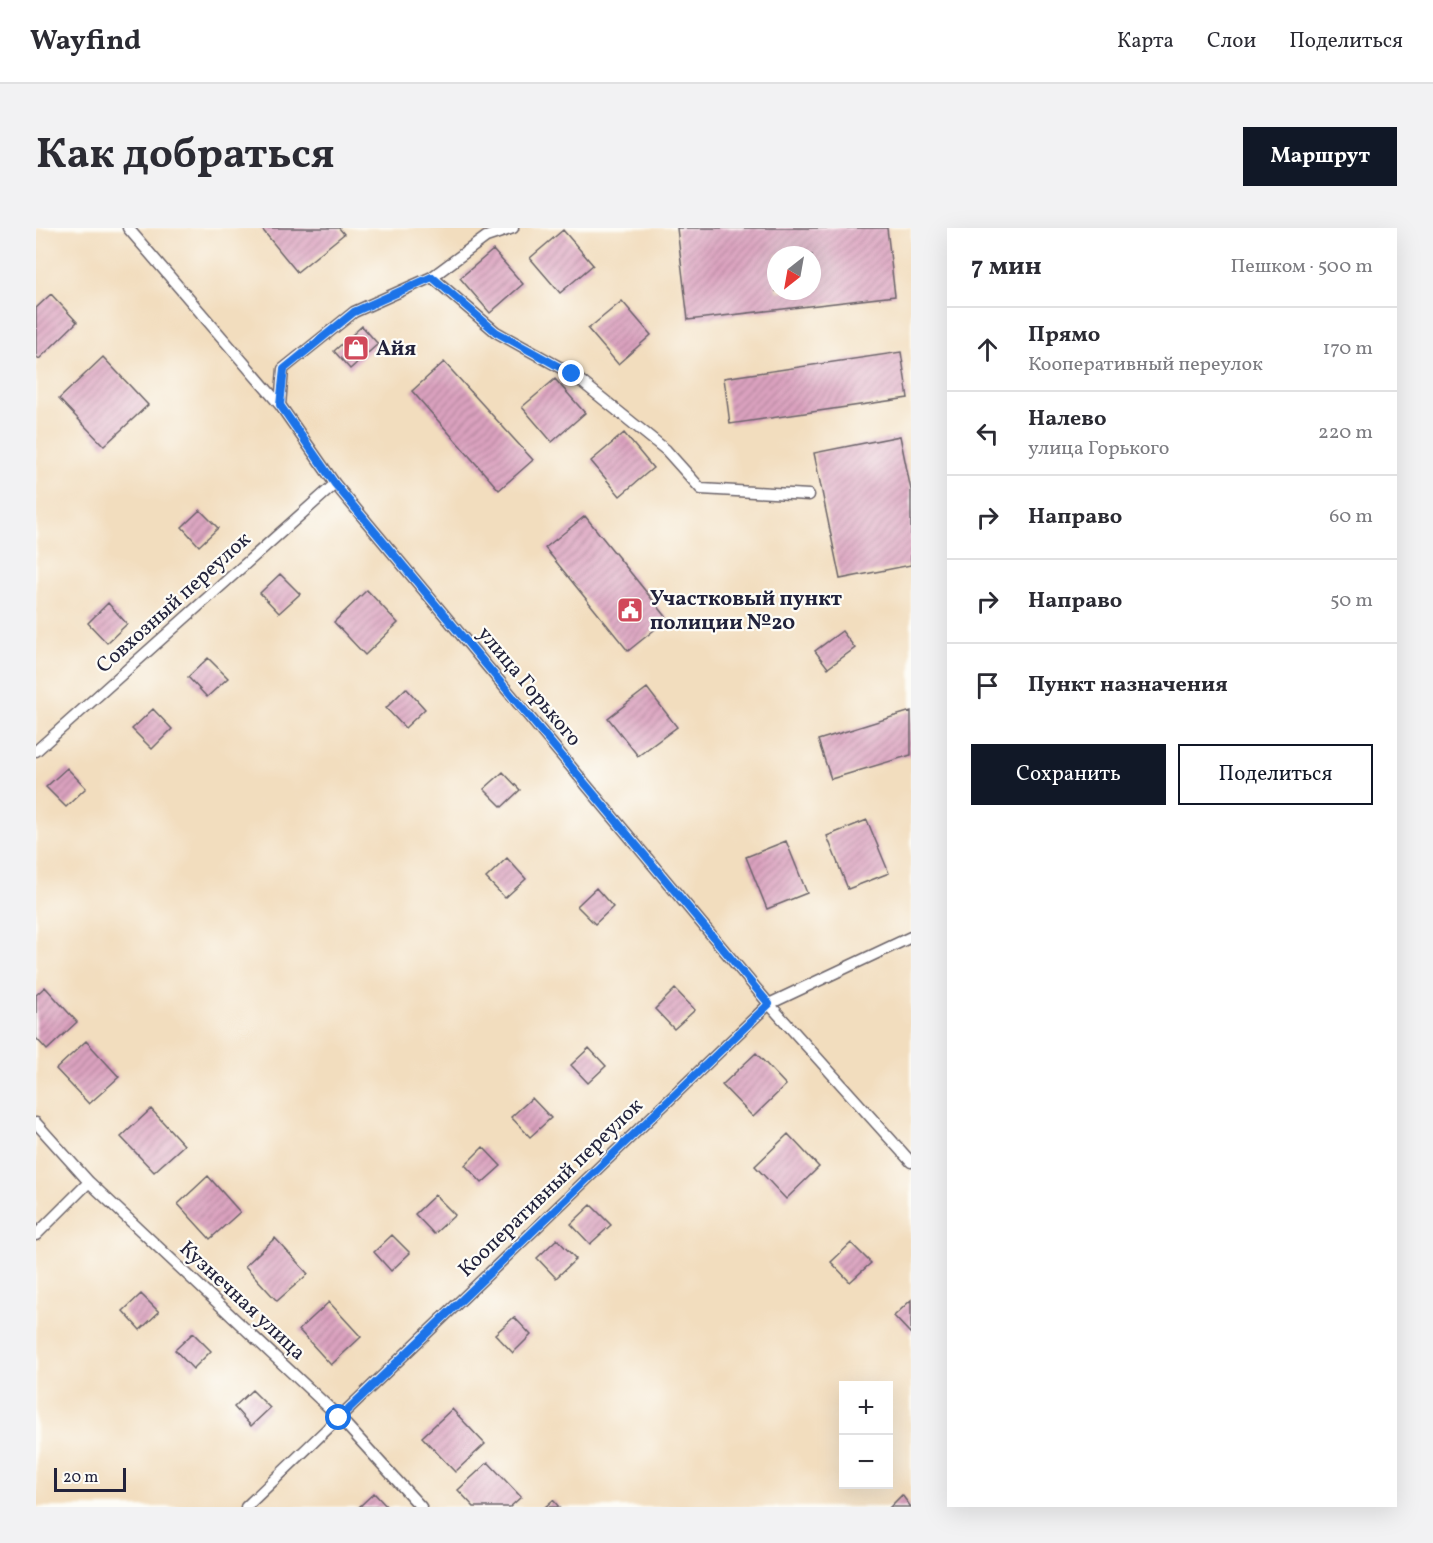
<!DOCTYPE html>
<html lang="ru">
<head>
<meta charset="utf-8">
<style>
	:root { --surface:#fff; --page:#f2f2f3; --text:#2b2b33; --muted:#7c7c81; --line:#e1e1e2; --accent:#111827 }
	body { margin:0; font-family:Vollkorn,serif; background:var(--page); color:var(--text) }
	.controls { position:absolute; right:18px; bottom:18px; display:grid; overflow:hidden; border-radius:0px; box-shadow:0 6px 24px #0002 }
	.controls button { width:54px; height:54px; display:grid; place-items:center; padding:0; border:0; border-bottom:2px solid var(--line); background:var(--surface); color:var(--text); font:30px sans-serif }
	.compass { position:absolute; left:731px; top:18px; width:54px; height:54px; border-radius:50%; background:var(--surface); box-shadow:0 6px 24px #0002; rotate:211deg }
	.scale { position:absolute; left:18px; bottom:15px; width:72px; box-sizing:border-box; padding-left:6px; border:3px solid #22223b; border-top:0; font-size:16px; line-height:21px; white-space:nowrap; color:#22223b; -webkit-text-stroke:4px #fdfcf7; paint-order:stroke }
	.stop { position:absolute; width:18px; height:18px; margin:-14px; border:4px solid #1a73e8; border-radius:50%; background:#fff }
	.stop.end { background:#1a73e8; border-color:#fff; box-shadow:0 2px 6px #0008 }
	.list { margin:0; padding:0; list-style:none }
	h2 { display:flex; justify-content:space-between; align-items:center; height:78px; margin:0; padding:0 24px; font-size:26px }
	h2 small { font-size:20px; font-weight:400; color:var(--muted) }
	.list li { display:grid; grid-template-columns:39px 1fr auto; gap:18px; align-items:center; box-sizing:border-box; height:84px; padding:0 24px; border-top:2px solid var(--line) }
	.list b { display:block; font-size:22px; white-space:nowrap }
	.list p { margin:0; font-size:20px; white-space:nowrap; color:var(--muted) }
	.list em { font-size:20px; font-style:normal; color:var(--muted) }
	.actions { display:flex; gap:12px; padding:18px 24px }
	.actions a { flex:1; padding:14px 0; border:2px solid var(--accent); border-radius:0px; text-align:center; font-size:21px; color:var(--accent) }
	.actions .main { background:var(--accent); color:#fff }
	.icon { flex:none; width:33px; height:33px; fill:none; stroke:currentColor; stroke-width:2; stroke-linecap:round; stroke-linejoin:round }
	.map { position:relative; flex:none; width:875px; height:1279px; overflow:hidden; border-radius:0px }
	header { display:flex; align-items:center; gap:36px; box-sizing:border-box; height:84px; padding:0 30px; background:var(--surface); border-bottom:2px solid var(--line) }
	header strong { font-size:28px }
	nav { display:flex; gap:33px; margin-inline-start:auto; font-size:21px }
	.intro { display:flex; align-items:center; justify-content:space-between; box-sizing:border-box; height:144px; padding:0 36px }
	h1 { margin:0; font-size:42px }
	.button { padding:15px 27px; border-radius:0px; background:var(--accent); color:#fff; font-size:21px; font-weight:700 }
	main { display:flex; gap:36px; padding:0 36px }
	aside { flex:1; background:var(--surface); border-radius:0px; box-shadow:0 6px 24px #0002 }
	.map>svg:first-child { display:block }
	.building { fill:url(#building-hatch); fill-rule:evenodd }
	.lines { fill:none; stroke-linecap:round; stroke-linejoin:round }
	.lane-casing { stroke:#6b6369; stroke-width:13 }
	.lane { stroke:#fff; stroke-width:10 }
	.route { stroke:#1a73e8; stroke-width:8 }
	.labels { text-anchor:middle; stroke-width:4.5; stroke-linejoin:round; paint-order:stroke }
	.poi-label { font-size:21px; font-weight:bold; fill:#22223b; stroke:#fdfcf7; text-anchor:start }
	.street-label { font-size:21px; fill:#22223b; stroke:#fdfcf7 }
</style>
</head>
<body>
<header>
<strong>Wayfind</strong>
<nav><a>Карта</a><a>Слои</a><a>Поделиться</a></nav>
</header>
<div class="intro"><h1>Как добраться</h1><a class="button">Маршрут</a></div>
<main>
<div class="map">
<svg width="875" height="1279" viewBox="0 0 875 1279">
	<defs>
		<pattern id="building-hatch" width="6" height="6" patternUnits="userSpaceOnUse" patternTransform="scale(1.5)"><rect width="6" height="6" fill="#dba2bf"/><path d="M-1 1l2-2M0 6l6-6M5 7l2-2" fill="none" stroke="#b1849c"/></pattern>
	</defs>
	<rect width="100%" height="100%" fill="#fdfcf7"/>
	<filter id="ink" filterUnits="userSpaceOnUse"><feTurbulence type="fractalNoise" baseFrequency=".0167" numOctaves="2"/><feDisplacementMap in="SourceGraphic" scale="12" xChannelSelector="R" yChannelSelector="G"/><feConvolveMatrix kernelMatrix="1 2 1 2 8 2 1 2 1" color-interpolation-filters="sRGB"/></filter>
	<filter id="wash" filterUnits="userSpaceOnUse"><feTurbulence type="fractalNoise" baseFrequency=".008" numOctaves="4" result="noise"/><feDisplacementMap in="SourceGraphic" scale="24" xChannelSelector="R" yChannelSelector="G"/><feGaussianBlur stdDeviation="1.35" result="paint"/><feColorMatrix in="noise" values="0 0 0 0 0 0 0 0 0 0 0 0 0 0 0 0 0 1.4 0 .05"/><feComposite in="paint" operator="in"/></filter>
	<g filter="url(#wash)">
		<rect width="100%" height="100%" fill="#f2ddbe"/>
		<g id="blocks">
			<!-- building -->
			<path class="building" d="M225,0H303L308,6L261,44Z
				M641,0H851L859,68L652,92ZM740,27H776V63H740Z
				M527,2L557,37L524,65L494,30Z
				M457,22L487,56L454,85L424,50Z
				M15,66L41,94L3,131L0,128V80Z
				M586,73L615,107L582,136L552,101Z
				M326,98L342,116L314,141L298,123Z
				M865,124L872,170L694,196L688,150Z
				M67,129L112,177L68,218L23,171Z
				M408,134L497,232L463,262L376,163Z
				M519,151L549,185L516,214L486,179Z
				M588,205L617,240L584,268L555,233Z
				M864,208L875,262V337L804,351L778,225Z
				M164,282L182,300L163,318L146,299Z
				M549,288L632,391L592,423L509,320Z
				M244,346L264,366L243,385L224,365Z
				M331,362L362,395L329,427L298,394Z
				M72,375L91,396L71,415L52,395Z
				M806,403L819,420L792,440L779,423Z
				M172,430L192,450L171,469L152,449Z
				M370,460L389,481L369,500L350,480Z
				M611,460L641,499L602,528L572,490Z
				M117,481L136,501L116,521L96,501Z
				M875,483V527L795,551L782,512Z
				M31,540L50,560L30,579L10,559Z
				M467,544L484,562L466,579L448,561Z
				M831,592L853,645L812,661L791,608Z
				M750,613L771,665L731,681L710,629Z
				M471,630L490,651L469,670L450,650Z
				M560,660L577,679L559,696L541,678Z
				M9,759L41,794L11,822L0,810V767Z
				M639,761L659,782L638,801L619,781Z
				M50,813L83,849L53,876L20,841Z
				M553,820L570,838L552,855L535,837Z
				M720,825L750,857L717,889L686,857Z
				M496,870L515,890L494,909L475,889Z
				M115,881L148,917L118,944L85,909Z
				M752,906L783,939L750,971L719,938Z
				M447,919L465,938L446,955L429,937Z
				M172,948L204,984L174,1011L142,976Z
				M399,967L419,987L398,1006L379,986Z
				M555,977L575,997L554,1016L535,996Z
				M356,1007L374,1025L355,1043L338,1024Z
				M239,1010L272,1046L241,1073L209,1038Z
				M521,1011L540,1031L520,1050L501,1030Z
				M815,1015L835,1035L814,1054L795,1034Z
				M105,1066L123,1084L104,1102L87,1083Z
				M875,1072V1106L858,1088Z
				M293,1074L325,1109L295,1137L263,1102Z
				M478,1089L495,1107L477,1125L459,1106Z
				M157,1105L175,1123L157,1141L139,1122Z
				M216,1162L234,1180L215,1198L198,1179Z
				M416,1181L449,1216L419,1244L386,1209Z
				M452,1234L485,1269L474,1279H438L422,1262Z
				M338,1265L351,1279H323Z
				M866,1267L875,1279H854Z
				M517,1272L523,1279H509Z"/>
		</g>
	</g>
	<g filter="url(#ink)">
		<use href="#blocks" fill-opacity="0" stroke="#6b6369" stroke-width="1.5"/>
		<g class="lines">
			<defs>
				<path id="lane" d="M92,0L244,177L299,256L733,776L875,934
					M396,49L450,9L477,0
					M244,177L247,141L318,84L396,49L460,104L536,146L630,222L665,261L773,267
					M0,523L299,256
					M0,895L53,954L303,1189L385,1279
					M0,1007L53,954
					M210,1279L733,776L875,709"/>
			</defs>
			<!-- lane casing -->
			<use href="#lane" class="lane-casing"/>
			<!-- lane -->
			<use href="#lane" class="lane"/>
		</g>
	</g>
	<g class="lines" filter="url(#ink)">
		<!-- route -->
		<path class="route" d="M303,1190L733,776L299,256L244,177L248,141L318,84L396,49L460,104L536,146"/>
	</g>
	<!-- icons -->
	<defs>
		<symbol id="shop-square" viewBox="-11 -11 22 22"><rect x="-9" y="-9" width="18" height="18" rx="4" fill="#d1495b" stroke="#fdfcf7"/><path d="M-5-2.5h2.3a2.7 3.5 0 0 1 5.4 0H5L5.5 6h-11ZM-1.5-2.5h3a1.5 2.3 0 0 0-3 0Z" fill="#fff"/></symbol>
		<symbol id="civic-square" viewBox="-11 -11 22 22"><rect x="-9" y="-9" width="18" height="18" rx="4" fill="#d1495b" stroke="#fdfcf7"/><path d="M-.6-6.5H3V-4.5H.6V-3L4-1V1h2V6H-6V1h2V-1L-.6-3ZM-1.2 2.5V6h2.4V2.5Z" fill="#fff"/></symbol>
	</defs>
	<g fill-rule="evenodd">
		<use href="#shop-square" x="305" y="105" width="30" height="30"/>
		<use href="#civic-square" x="579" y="367" width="30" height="30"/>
	</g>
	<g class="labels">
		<!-- poi labels -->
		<g class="poi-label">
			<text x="340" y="127">Айя</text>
			<text x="614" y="377">Участковый пункт<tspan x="614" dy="24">полиции №20</tspan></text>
		</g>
		<!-- street labels -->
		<g class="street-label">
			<text transform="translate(137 374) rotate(-42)" y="7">Совхозный переулок</text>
			<text transform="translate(494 458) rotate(50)" y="7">улица Горького</text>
			<text transform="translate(514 959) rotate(-44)" y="7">Кооперативный переулок</text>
			<text transform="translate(207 1072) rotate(43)" y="7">Кузнечная улица</text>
		</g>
	</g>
</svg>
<div class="controls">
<button>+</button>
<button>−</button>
</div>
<svg class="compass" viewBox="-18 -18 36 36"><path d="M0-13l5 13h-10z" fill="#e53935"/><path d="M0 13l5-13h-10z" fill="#7c7c81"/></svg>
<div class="scale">20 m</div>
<div class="stop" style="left:303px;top:1190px"></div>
<div class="stop end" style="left:536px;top:146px"></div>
</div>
<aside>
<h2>7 мин<small>Пешком · 500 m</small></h2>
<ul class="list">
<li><svg class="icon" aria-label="ahead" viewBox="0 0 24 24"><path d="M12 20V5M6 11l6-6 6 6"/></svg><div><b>Прямо</b><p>Кооперативный переулок</p></div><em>170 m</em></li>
<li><svg class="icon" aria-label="left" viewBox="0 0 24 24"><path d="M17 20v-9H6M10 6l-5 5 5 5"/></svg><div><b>Налево</b><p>улица Горького</p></div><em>220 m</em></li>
<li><svg class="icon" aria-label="right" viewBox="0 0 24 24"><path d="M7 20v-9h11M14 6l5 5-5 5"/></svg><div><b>Направо</b></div><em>60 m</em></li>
<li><svg class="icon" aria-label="right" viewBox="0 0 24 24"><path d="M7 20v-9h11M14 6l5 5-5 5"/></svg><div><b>Направо</b></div><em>50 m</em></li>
<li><svg class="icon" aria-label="arrive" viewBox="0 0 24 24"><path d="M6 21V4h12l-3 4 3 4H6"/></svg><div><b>Пункт назначения</b></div></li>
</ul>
<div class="actions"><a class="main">Сохранить</a><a>Поделиться</a></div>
</aside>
</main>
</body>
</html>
